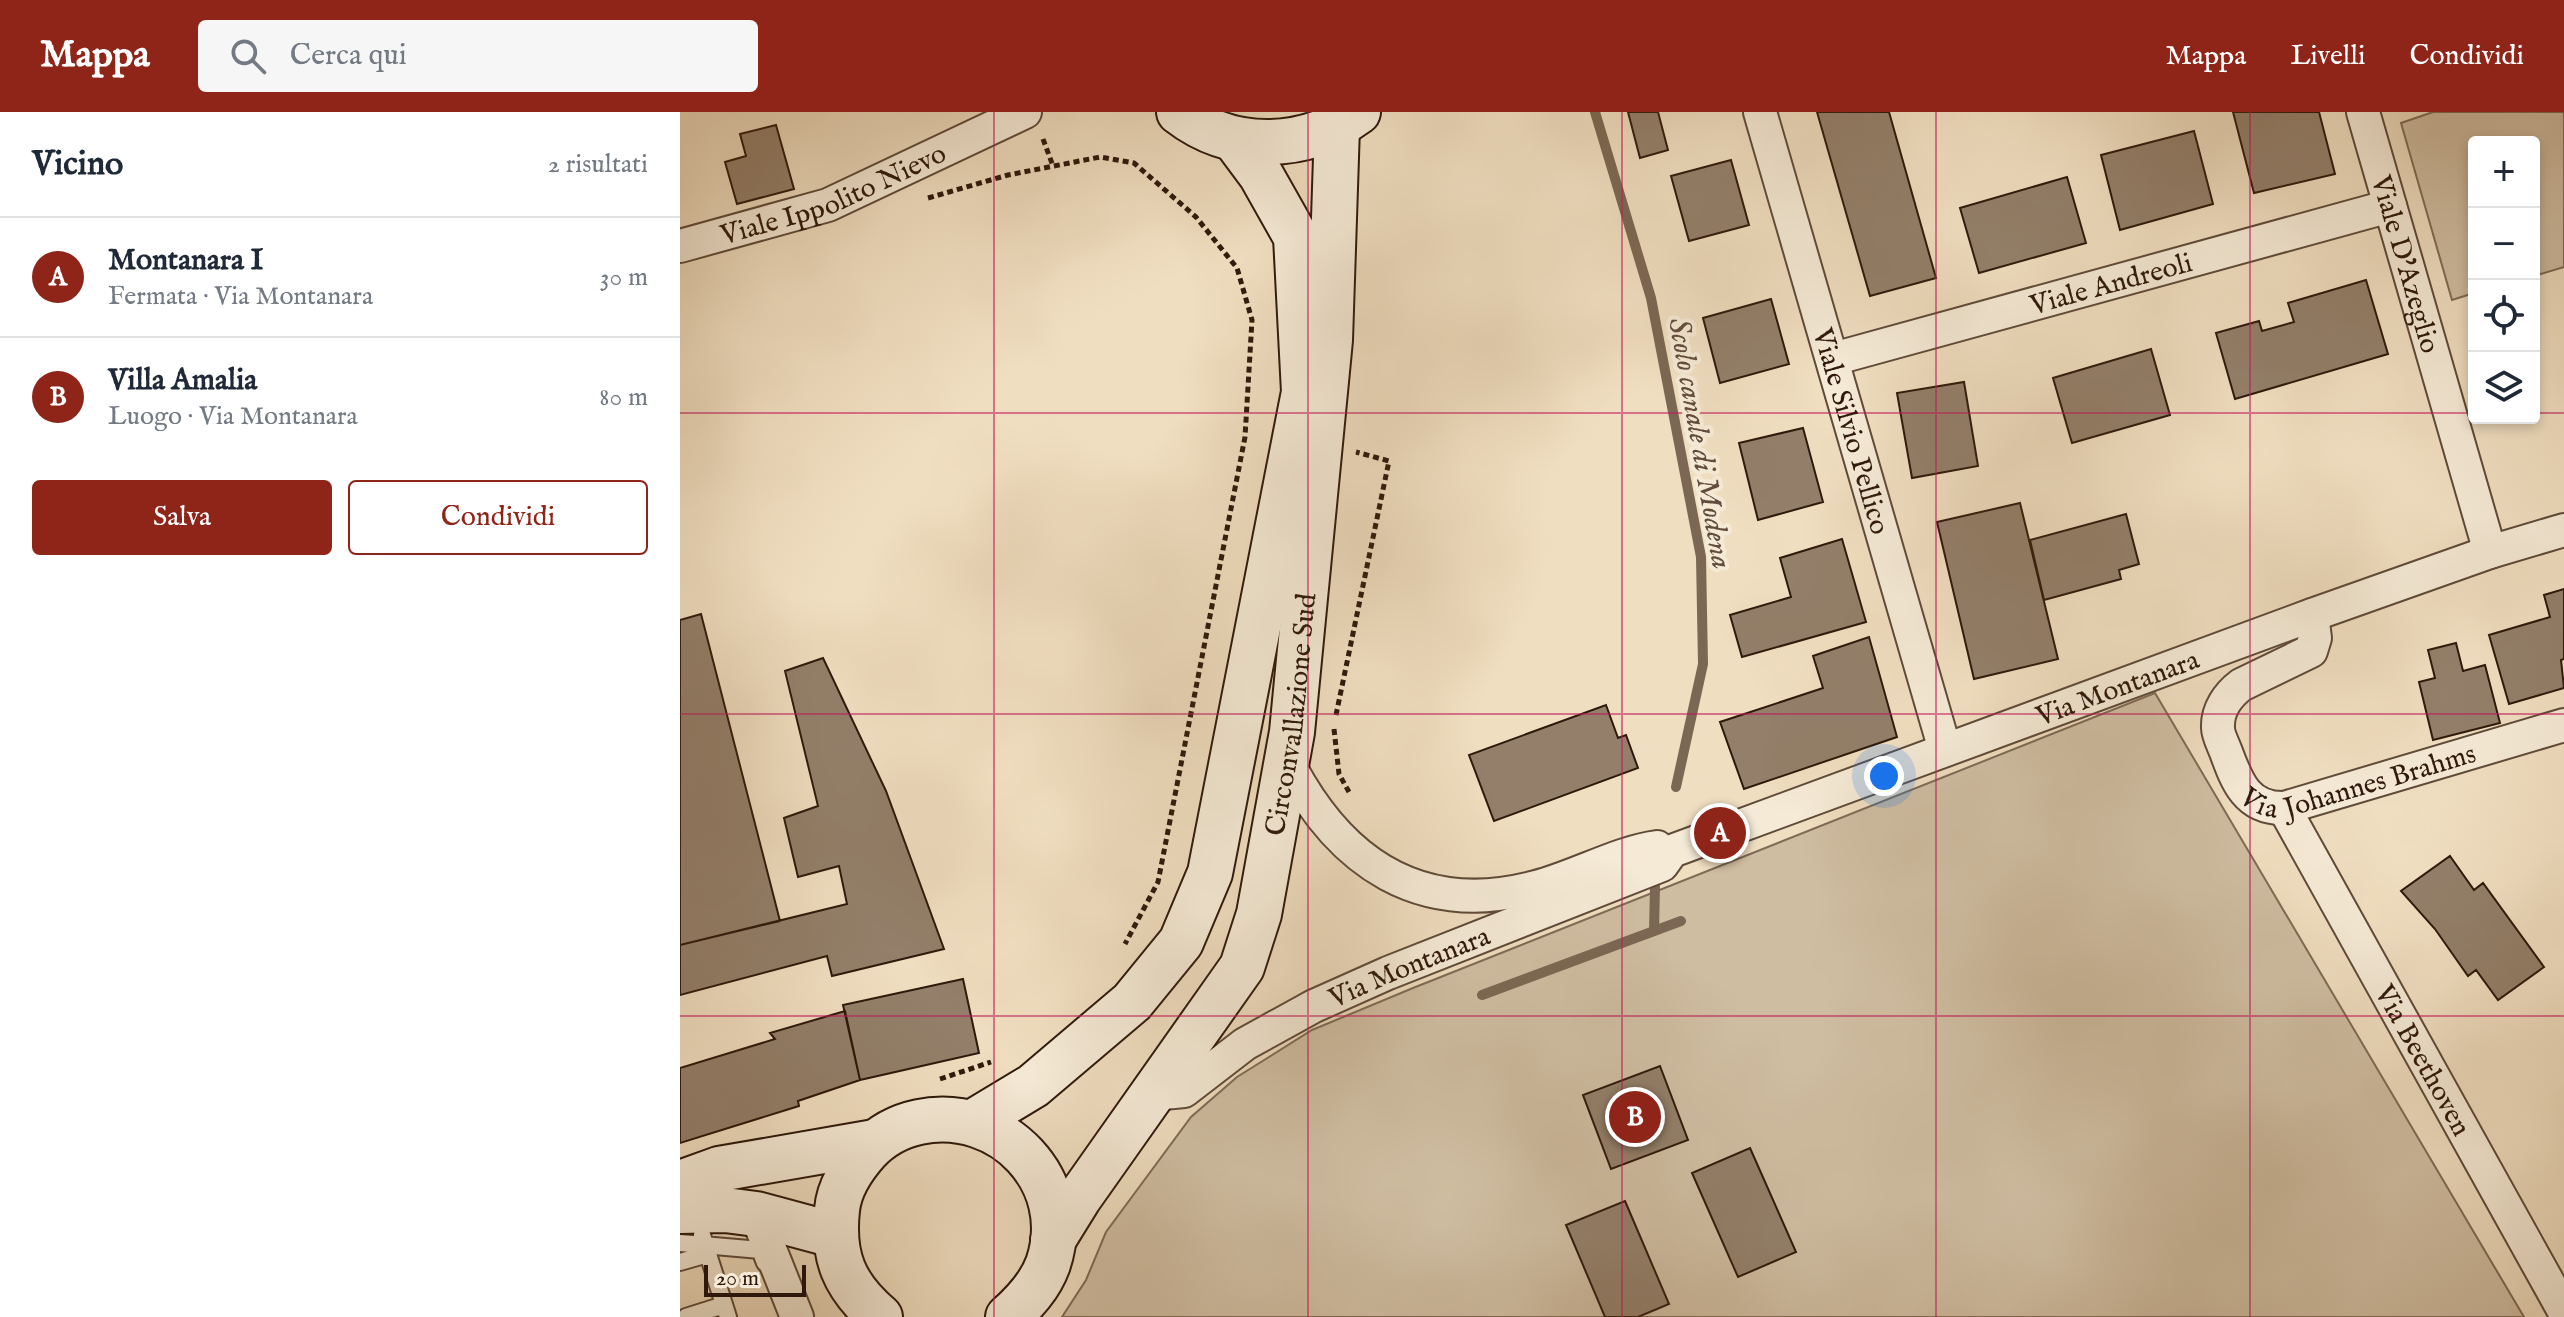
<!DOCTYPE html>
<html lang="it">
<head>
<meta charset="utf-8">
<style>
	:root { --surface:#fff; --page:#f6f6f7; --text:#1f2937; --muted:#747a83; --line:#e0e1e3; --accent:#8f2418 }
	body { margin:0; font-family:"IM FELL English",serif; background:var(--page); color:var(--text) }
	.controls { position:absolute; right:24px; top:24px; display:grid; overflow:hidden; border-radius:8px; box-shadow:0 4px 12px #0003 }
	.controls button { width:72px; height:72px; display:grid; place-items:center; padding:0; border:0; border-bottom:2px solid var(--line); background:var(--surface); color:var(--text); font:40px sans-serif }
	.scale { position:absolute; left:24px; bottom:20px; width:102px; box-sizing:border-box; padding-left:8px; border:4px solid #2f190c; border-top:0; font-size:22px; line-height:28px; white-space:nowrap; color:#2f190c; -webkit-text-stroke:6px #f5ead6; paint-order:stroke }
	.you { position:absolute; left:1204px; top:664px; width:28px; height:28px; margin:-20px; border:6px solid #fff; border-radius:50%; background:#1a73e8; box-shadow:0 0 0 12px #1a73e833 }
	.badge { display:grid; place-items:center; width:52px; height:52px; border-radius:50%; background:var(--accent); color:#fff; font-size:26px; font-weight:700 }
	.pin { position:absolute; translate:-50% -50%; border:4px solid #fff; box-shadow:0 2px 8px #0006 }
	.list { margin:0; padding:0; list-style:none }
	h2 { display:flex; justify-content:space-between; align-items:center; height:104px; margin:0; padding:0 32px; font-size:34px }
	h2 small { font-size:26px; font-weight:400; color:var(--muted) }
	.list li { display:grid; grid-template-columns:52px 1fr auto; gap:24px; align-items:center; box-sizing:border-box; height:120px; padding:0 32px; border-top:2px solid var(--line) }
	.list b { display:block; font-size:30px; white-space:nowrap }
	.list p { margin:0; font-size:26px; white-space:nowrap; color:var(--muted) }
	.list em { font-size:26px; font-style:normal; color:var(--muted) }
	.actions { display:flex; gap:16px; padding:24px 32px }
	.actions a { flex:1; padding:18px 0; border:2px solid var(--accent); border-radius:8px; text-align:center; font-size:28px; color:var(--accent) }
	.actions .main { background:var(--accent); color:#fff }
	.icon { flex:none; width:44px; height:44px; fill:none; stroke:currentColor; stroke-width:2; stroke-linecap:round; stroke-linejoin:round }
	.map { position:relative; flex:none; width:1884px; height:1205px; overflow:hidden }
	header { display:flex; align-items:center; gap:48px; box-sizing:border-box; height:112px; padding:0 40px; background:var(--accent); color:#fff }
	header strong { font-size:38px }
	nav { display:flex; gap:44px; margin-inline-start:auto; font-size:28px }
	.search { width:560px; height:72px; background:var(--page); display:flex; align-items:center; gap:20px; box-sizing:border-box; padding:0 28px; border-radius:8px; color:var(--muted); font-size:30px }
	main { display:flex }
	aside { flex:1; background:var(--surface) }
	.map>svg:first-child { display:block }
	.green { fill:#cfbda1; stroke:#7f6b56; stroke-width:2 }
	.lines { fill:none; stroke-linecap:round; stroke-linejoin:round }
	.stream { stroke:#7b6753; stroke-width:10 }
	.building { fill:#937f6a; stroke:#2f190c; stroke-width:2 }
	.service-casing { stroke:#5f4a39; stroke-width:20 }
	.minor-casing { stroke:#5f4a39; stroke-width:36 }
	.secondary-casing { stroke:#2f190c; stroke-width:48 }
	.path { stroke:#2f190c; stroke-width:5; stroke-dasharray:6 4; stroke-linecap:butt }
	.service { stroke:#f5ead6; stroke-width:16 }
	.minor { stroke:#f5ead6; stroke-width:32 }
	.secondary { stroke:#f5ead6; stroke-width:44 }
	.grid { fill:none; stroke:#c2185b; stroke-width:2; stroke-opacity:0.55 }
	.labels { text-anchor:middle; stroke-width:8; stroke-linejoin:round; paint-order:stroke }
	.street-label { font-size:28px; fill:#2f190c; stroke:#f5ead6 }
	.water-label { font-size:30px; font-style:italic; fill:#624d3c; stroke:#f5ead6 }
</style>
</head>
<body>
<header>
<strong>Mappa</strong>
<div class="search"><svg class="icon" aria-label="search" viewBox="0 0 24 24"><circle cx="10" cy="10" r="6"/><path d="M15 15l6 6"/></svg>Cerca qui</div>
<nav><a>Mappa</a><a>Livelli</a><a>Condividi</a></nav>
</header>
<main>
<aside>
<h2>Vicino<small>2 risultati</small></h2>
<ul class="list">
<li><span class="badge">A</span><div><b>Montanara I</b><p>Fermata · Via Montanara</p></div><em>30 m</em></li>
<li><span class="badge">B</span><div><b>Villa Amalia</b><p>Luogo · Via Montanara</p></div><em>80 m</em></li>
</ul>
<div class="actions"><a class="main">Salva</a><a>Condividi</a></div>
</aside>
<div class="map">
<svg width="1884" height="1205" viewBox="0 0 1884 1205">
	<rect width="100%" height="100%" fill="#f0dec0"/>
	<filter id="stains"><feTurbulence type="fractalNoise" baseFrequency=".0025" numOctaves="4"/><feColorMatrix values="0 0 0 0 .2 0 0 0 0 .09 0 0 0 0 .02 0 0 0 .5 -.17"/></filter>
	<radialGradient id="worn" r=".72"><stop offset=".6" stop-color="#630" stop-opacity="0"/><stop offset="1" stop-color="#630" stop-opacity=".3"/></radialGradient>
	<!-- green -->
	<path class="green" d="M1753,0H1884V155L1854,164V30H1794V181L1772,188L1721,11Z
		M1475,581L1844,1205H382L406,1168L426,1120L511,1005L557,965L632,918L733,876Z"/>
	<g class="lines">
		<!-- stream -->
		<path class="stream" d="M915,0L971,186L1021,445L1023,552L996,675
			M974,819L975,774
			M802,883L1001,809"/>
	</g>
	<!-- building -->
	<path class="building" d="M948,0H978L988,38L960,46Z
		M1137,0H1209L1256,166L1190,184Z
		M1553,0H1639L1655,62L1574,81Z
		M96,13L114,77L57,92L45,50L66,44L60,22Z
		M1514,19L1533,92L1440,118L1421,43Z
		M1051,48L1069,113L1009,129L991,64Z
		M1387,65L1406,131L1299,161L1280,96Z
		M1686,168L1708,242L1555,287L1536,221L1579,209L1582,219L1614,210L1608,191Z
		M1091,187L1109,252L1040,271L1023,206Z
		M1471,237L1490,303L1392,331L1373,266Z
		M1284,270L1298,354L1232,366L1217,281Z
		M1123,316L1143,390L1078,408L1059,331Z
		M1340,391L1378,547L1294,567L1257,410Z
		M1446,402L1459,452L1439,458L1441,467L1364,488L1350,428Z
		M1162,427L1186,510L1062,545L1050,503L1111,485L1100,446Z
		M1884,477V547L1881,548L1884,576L1829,592L1809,523L1870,505L1864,483Z
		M21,502L100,809L0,833V508Z
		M1189,525L1217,625L1064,677L1040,610L1143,576L1133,544Z
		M1776,531L1783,559L1805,553L1820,611L1753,628L1739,570L1755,566L1748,538Z
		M143,546L206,679L264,837L152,864L147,844L0,883V833L167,792L159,754L118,765L104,706L138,694L105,559Z
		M926,593L938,626L946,623L958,656L814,709L789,643Z
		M1770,744L1794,778L1803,771L1864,855L1818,888L1796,858L1788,864L1755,817L1721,779Z
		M283,867L299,941L180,968L163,893Z
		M165,899L180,968L118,989L119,994L0,1031V956L95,927L90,921Z
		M980,954L1008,1028L931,1057L903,983Z
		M1070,1036L1116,1140L1058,1165L1012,1061Z
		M945,1089L989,1192L958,1205H925L886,1113Z"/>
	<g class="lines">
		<defs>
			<path id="service" d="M22,1123L48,1205
				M0,1131L80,1138L85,1151
				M0,1150L28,1142
				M6,1205L44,1193"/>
			<g id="minor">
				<path id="s1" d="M1080,0L1265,638"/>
				<path id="s2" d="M1683,0L1810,440"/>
				<path id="s3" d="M0,134L148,93L345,0"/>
				<path id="s4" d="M1153,247L1710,94"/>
				<path id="s5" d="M1632,503L1635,526L1631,539L1561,573C1548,583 1537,598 1538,616C1538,623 1543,632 1546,640C1557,670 1567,697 1604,696L1884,613"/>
				<path d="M608,651C660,751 740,806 856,775C895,765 939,740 977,735"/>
				<path id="s6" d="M1604,696L1884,1199"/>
				<path id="s7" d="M473,982L504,979L565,932L634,894L708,861L982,753L992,739L1632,503L1810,440L1884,418"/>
				<path d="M76,1102L117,1205"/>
			</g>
			<g id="secondary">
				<path d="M499,0C552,41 625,39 678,0"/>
				<path d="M293,1010L353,974L452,890L501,830L530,761L624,280L616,125L581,63L555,28"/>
				<path d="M0,1071L39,1057L195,1030"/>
				<path d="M0,1099L45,1098L76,1102L154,1123"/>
				<path id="s8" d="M373,1128L399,1086L562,855L579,802L612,620L650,228L657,15"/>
				<path d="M200,1205C164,1174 152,1145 157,1098C159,1075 172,1056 187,1039C201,1024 220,1014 239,1010C321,993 396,1069 368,1152C360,1174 345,1190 328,1205"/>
			</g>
		</defs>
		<!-- service casing -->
		<use href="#service" class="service-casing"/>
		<!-- minor casing -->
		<use href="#minor" class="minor-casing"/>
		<!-- secondary casing -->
		<use href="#secondary" class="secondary-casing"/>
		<!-- path -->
		<path class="path" d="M363,27L373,54
			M248,86L328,63L420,45L454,51L516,105L557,156L572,208L565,325L478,770L445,832
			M656,603L709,349L676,340
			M654,617L659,662L669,680
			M260,967L311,950"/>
		<!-- service -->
		<use href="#service" class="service"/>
		<!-- minor -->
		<use href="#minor" class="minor"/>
		<!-- secondary -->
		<use href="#secondary" class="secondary"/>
	</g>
	<!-- grid -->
	<path class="grid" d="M314,0V1205M628,0V1205M942,0V1205M1256,0V1205M1570,0V1205M0,301H1794M1854,301H1884M0,602H1884M0,904H1884"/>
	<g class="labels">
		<!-- street labels -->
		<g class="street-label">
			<text dy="10" stroke="none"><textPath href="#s3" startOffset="162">Viale Ippolito Nievo</textPath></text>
			<text dy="10" stroke="none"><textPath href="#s2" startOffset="158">Viale D'Azeglio</textPath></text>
			<text dy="10" stroke="none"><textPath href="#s4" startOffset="288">Viale Andreoli</textPath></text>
			<text dy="10" stroke="none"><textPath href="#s1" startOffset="332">Viale Silvio Pellico</textPath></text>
			<text dy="10" stroke="none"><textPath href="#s7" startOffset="1054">Via Montanara</textPath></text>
			<text dy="10" stroke="none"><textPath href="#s8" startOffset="590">Circonvallazione Sud</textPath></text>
			<text dy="10" stroke="none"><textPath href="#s5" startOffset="356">Via Johannes Brahms</textPath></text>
			<text dy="10" stroke="none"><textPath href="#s7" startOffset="290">Via Montanara</textPath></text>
			<text dy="10" stroke="none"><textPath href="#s6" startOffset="288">Via Beethoven</textPath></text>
		</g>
		<!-- water labels -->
		<g class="water-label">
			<text transform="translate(1021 331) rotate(80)" y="10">Scolo canale di Modena</text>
		</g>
	</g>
	<rect width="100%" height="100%" filter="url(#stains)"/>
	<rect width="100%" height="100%" fill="url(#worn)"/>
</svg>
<div class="controls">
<button>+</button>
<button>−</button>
<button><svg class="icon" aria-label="locate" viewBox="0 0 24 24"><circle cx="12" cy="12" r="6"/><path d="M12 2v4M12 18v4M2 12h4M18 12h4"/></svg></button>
<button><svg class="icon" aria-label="layers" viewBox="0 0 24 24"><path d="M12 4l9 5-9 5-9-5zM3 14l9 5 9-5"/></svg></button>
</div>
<div class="scale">20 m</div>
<div class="you"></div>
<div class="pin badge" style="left:1040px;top:721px">A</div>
<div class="pin badge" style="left:955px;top:1005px">B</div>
</div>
</main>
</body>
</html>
